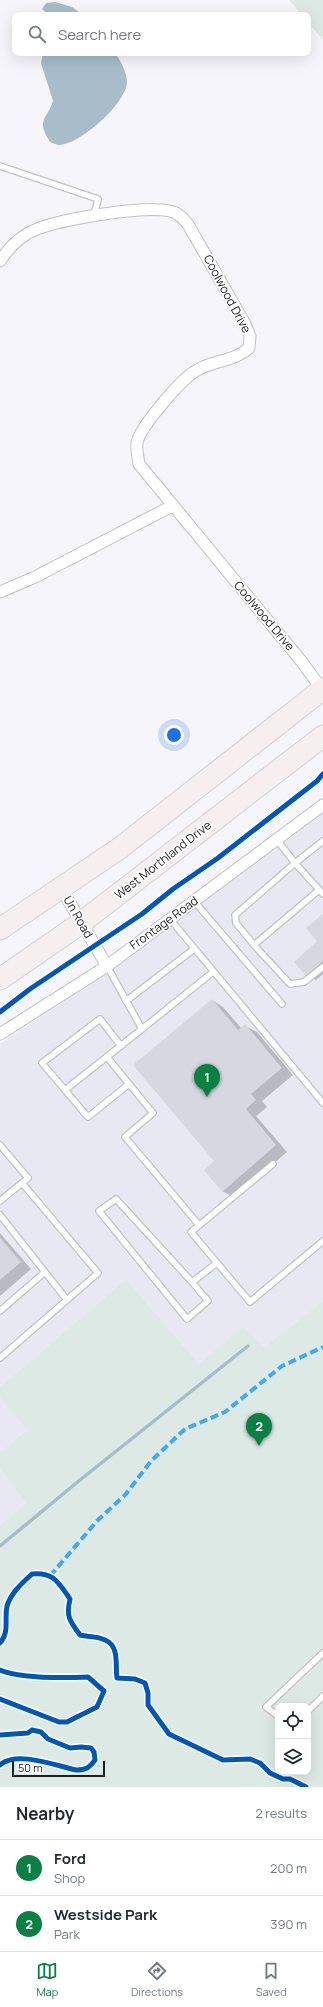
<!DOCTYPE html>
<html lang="en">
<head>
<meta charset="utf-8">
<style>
	:root { --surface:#fff; --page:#f2f2f3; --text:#1f2937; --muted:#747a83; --line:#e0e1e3; --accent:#0b8043 }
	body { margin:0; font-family:Manrope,sans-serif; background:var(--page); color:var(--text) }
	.controls { position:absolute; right:12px; bottom:12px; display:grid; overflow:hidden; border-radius:8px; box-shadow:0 4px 16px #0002 }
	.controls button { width:36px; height:36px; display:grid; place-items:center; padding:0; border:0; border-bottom:1px solid var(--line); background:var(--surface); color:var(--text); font:20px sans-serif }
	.scale { position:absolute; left:12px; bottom:10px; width:93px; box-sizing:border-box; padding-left:4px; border:2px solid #1d1d20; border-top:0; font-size:11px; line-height:14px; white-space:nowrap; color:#1d1d20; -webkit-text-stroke:3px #fff; paint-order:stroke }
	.you { position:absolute; left:174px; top:735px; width:14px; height:14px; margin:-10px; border:3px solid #fff; border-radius:50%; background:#1a73e8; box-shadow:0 0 0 6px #1a73e833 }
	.badge { display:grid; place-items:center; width:26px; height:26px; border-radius:50%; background:var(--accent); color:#fff; font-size:13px; font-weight:700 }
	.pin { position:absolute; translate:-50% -33px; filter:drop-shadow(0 1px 2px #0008) }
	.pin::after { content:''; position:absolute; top:21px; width:14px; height:12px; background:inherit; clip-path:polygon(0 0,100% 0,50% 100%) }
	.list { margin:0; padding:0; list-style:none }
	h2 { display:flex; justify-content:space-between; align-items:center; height:52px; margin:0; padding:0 16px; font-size:17px }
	h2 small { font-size:13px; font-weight:400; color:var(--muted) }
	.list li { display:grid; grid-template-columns:26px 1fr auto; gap:12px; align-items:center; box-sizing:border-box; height:56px; padding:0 16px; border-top:1px solid var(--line) }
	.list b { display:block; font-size:15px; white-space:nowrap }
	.list p { margin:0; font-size:13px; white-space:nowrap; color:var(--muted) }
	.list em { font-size:13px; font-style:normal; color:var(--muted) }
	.icon { flex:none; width:22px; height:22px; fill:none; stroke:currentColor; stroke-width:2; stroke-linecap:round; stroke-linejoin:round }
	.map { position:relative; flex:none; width:323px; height:1787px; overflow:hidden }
	.search { position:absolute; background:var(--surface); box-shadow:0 4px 16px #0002; left:12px; right:12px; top:12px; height:44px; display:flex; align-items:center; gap:10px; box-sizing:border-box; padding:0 14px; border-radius:8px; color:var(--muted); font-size:15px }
	.sheet { height:164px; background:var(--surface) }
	nav { display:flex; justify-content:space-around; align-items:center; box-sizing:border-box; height:56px; border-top:1px solid var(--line); background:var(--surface); font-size:11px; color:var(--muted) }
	nav a { display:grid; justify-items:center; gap:2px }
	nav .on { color:var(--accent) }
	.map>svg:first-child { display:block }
	.built { fill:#e7e8f2 }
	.green { fill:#dde9e4; fill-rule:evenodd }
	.water { fill:#a8bcca }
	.shadow { fill:#0003 }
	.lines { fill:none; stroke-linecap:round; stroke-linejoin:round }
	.stream { stroke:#a8bcca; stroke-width:3.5 }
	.building { fill:#d7d7df }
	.lane-casing { stroke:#c2c2c6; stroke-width:8 }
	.street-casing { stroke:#c2c2c6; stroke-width:13 }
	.highway-casing { stroke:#d2d2d5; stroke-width:23 }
	.lane { stroke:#fefefe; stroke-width:5.5 }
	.street { stroke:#fefefe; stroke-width:11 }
	.highway { stroke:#f5efef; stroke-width:21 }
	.quiet { stroke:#3fa9f5; stroke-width:4; stroke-dasharray:8 4; stroke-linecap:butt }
	.cycleway-casing { stroke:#fff; stroke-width:8 }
	.cycleway { stroke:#0057b8; stroke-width:5 }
	.labels { text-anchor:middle; stroke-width:3.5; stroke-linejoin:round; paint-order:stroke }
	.street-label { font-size:12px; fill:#1d1d20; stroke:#fff }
</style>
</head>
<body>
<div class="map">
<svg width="323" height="1787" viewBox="0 0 323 1787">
	<rect width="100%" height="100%" fill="#f5f5fa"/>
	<!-- built -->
	<path class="built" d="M323,812V1301L264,1349L243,1326L199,1364L126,1279L0,1387V1044L133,954Z
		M0,1398L27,1430L0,1452Z
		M0,1468L26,1503L0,1525Z"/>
	<!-- green -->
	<path class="green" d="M289,0H323V40L308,22V15H302Z
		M126,1279L199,1364L243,1326L264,1348L323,1301V1787H0V1525L26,1503L0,1468V1452L27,1430L0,1398V1387ZM278,1706H308V1772H278Z"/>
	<!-- water -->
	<path class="water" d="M55,2L72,7L83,15H49L42,9L46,3Z
		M43,53H115C121,61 126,71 127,81C128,102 79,146 58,145C56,144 52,143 50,142C36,118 46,122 53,101L41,63Z"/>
	<!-- shadow -->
	<path class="shadow" d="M323,915V974L316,980L307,975L319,941Z
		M212,1000L223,1007L242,1029L245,1026L257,1032L293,1075L262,1101L267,1107L256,1116L287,1152L234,1197L222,1191L216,1161Z
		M0,1233L31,1269L0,1296Z"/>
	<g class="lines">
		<!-- stream -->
		<path class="stream" d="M0,1546L80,1480L248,1346"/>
	</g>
	<!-- building -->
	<path class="building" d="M323,914V961L306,976L294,962L317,941L306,928Z
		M212,999L238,1030L245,1024L282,1068L251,1094L256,1100L246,1109L276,1145L222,1192L204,1170L214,1161L133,1065Z
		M0,1238L21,1262L0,1280Z"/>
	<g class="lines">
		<defs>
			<path id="lane" d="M0,166L98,199L94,216
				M277,840L295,863L323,841
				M319,890L254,945L236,923L235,915L295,863L323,894
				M194,901L282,1004
				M170,919L323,1103
				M254,945L290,984L304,982L323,967
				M107,966L142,1029L213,972
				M126,1001L194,949
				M121,1046L100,1019L42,1063L88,1117L129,1084L153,1113L125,1137L199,1225
				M107,1057L129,1084
				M65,1090L142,1029
				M0,1145L28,1178L0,1201
				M273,1164L191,1232L250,1302L323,1241
				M0,1215L67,1300
				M192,1282L116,1199L99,1211L187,1319L208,1301L192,1282L217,1263
				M0,1311L45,1272
				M0,1358L98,1273L22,1183
				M308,1711L323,1696
				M278,1716L266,1707L323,1653"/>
			<path id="street" d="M0,261C9,247 22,235 37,229C63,219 144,205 170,211C179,213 184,219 189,226L245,324L250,336L249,348C234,362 211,360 194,372C180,381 139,428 137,443C136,450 138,457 139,464L302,662L323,691
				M0,592L35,577L172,506
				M61,888L107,966
				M0,1034L107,966L323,805"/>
			<path id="highway" d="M0,929L120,848L323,689
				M0,979L81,923L323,736"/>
		</defs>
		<!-- lane casing -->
		<use href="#lane" class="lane-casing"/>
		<!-- street casing -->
		<use href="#street" class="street-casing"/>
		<!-- highway casing -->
		<use href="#highway" class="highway-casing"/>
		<!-- lane -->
		<use href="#lane" class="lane"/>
		<!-- street -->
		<use href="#street" class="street"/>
		<!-- highway -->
		<use href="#highway" class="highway"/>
		<!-- quiet -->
		<path class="quiet" d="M50,1576L97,1521L126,1494L151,1461L185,1429L225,1412L282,1366L323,1347"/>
		<defs>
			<path id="cycleway" d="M0,1012L30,989L142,914L173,889L218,858L317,781L323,774
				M0,1643C10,1631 4,1620 7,1606C11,1593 22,1583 32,1574C54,1572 58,1582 70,1599C66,1616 69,1620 80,1635C88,1637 98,1636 105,1640C120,1646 115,1666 117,1678L135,1679L145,1683L148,1693V1705L169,1734L223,1760L250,1759L260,1763L270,1773L283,1779H290L306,1787
				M0,1670C22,1679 63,1678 88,1677L104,1691L97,1707L67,1722H59L0,1699
				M0,1735L28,1733L32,1730L41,1732L48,1739L70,1748L81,1747L91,1748L94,1752L95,1760C89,1768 86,1770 76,1770C57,1766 16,1750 0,1765"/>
		</defs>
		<!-- cycleway casing -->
		<use href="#cycleway" class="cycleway-casing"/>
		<!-- cycleway -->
		<use href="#cycleway" class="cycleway"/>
	</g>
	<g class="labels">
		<!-- street labels -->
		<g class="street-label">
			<text transform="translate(227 294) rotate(62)" y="4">Coolwood Drive</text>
			<text transform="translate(264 616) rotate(50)" y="4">Coolwood Drive</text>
			<text transform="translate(163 860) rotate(-38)" y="4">West Morthland Drive</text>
			<text transform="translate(78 917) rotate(60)" y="4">Un Road</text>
			<text transform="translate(164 923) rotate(-36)" y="4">Frontage Road</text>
		</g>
	</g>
</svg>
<div class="controls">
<button><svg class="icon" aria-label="locate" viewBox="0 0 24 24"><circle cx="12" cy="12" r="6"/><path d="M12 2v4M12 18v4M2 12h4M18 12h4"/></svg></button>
<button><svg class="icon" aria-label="layers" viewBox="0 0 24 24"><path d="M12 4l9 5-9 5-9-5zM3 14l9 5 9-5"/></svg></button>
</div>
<div class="scale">50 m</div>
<div class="you"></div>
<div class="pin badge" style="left:207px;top:1097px">1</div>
<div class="pin badge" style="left:259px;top:1446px">2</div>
<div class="search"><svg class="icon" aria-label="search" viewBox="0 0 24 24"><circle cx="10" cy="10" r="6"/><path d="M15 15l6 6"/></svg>Search here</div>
</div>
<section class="sheet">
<h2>Nearby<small>2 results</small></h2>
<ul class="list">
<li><span class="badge">1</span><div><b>Ford</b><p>Shop</p></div><em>200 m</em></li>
<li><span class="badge">2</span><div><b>Westside Park</b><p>Park</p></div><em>390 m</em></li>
</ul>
</section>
<nav>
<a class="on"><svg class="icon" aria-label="map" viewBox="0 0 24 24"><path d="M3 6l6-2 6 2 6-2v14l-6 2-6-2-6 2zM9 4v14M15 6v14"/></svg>Map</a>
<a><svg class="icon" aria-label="directions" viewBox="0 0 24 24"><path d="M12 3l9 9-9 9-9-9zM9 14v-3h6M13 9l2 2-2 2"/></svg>Directions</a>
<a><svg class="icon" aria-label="saved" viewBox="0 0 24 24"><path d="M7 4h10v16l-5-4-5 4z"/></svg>Saved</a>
</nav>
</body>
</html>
